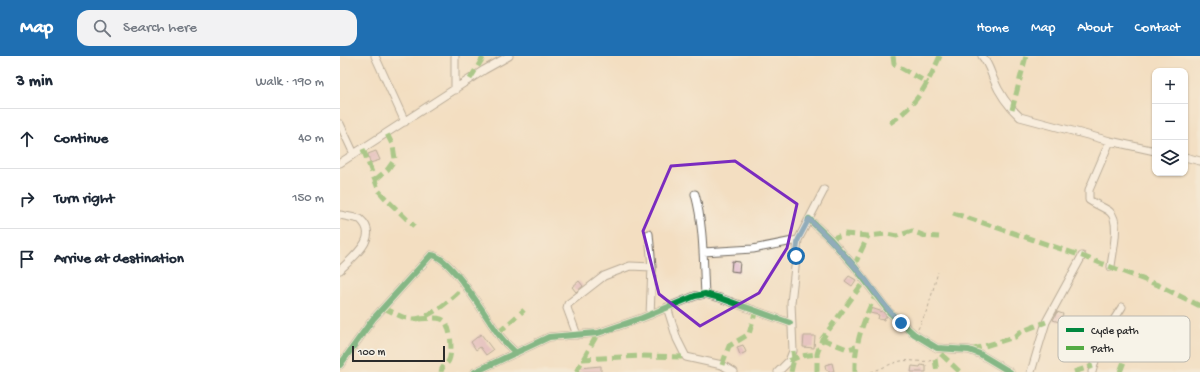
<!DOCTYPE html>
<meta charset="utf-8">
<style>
:root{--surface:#fff;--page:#f2f2f3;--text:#1f2937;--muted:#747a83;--line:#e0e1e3;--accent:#1f6fb2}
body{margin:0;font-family:"Gochi Hand",sans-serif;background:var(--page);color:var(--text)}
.controls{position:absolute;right:12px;top:12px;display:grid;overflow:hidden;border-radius:8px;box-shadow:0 1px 3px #0004}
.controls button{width:36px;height:36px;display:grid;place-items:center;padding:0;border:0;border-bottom:1px solid var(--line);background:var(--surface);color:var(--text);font:20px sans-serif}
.scale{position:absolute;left:12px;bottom:10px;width:93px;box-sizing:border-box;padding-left:4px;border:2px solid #2b2b2b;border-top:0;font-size:11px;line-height:14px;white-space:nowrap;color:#2b2b2b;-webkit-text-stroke:3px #f7f3e8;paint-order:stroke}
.stop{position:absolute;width:12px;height:12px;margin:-9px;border:3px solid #1f6fb2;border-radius:50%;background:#fff}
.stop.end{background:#1f6fb2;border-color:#fff;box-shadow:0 1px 4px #0008}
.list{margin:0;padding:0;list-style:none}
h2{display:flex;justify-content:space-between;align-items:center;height:52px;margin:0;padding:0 16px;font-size:17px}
h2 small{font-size:13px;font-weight:400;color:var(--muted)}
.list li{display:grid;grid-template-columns:26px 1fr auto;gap:12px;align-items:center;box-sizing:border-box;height:60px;padding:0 16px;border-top:1px solid var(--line)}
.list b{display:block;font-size:15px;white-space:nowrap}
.list em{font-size:13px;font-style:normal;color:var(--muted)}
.icon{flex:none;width:22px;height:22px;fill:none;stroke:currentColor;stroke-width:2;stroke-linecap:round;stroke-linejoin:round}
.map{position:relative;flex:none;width:860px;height:316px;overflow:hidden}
header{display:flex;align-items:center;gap:24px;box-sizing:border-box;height:56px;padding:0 20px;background:var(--accent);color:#fff}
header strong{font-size:19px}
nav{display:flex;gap:22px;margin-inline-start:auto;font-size:14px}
.search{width:280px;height:36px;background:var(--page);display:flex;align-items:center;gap:10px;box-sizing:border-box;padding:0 14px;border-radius:12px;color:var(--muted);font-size:15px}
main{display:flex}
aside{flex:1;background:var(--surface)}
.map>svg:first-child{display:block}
.building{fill:#d49abc}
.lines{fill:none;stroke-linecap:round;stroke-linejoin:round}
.street-casing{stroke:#716a60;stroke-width:9}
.path{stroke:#716a60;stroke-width:1;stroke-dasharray:3 3;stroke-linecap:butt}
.street{stroke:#fff;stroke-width:7}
.quiet{stroke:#54ab44;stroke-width:5;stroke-dasharray:10 5;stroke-linecap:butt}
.cycleway-casing{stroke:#f7f3e8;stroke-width:8}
.cycleway{stroke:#00873e;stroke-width:6}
.route{stroke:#1f6fb2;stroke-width:5}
.marked{fill:none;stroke:#7b2cbf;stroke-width:3;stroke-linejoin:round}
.key{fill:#f7f3e8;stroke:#bab7af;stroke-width:1}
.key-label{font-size:11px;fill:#2b2b2b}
</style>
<header>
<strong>Map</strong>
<div class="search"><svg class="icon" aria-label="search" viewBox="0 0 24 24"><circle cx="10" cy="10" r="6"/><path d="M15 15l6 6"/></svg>Search here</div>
<nav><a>Home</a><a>Map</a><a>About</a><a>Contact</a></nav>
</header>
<main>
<aside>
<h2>3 min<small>Walk · 190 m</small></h2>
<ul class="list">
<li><svg class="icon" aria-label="ahead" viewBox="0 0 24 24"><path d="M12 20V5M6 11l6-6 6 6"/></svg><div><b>Continue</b></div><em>40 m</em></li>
<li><svg class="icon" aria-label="right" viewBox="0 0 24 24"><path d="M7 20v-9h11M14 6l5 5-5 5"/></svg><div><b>Turn right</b></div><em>150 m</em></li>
<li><svg class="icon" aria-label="arrive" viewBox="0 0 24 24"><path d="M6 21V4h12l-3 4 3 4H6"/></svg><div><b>Arrive at destination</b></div></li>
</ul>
</aside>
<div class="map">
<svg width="860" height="316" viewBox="0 0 860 316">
<rect width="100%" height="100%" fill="#f7f3e8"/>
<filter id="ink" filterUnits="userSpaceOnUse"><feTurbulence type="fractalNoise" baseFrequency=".025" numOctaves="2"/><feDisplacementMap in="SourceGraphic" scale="8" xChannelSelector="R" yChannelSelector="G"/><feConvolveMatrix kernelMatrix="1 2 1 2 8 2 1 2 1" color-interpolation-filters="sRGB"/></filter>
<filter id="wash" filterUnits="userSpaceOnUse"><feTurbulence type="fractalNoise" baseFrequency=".012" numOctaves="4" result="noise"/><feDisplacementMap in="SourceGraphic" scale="16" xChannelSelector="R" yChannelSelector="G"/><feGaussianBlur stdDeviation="0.9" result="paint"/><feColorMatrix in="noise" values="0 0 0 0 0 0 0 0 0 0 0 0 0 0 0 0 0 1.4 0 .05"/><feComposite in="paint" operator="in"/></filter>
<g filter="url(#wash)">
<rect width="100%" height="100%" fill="#f3dec1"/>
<g id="blocks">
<path class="building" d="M36 95 40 104 30 107 28 98Z
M392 205 400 206 399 216 391 215Z
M509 220 516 224 512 230 505 225Z
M239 225 243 230 236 236 232 231Z
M531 252 543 256 547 261H545L544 264 538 263 539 259 530 257Z
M717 256 723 258 719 266 713 264Z
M141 278 153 294 146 299 140 291 136 294 131 286Z
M464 280H475L474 292 463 291Z
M403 289 406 296 400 299 397 291Z
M492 307 494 315 489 316 488 314H486L485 309Z
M581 309 586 310V316H571L572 310 580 311Z
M261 310V316H240L239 312Z"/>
</g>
</g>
<g filter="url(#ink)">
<use href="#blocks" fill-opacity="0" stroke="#716a60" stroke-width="1"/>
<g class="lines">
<g class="street-casing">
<path id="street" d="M35 0 65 66
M115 0V34
M642 0C648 7 650 14 653 22 659 37 668 50 680 61L770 85 815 95
M0 68 14 98
M770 85 749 134V144C756 149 764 151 770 156 781 166 772 198 771 211
M845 101 860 105
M0 107 144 14 169 0
M355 138C364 171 363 204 365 238
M0 159 20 163C41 181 13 201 0 214
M469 163 490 183 514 210 549 256 574 278 597 292 629 294 640 298 670 316
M309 178 312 211 310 259
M363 196 413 193 458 184
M327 251 337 283 346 301 382 309 394 316
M237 279 227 252 228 248 264 220 290 210 312 211
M0 309 33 263 91 199C110 199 145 260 157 276 162 284 169 290 176 297
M135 316 209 281 258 277 302 262 355 240 365 238 380 242 450 267
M438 316 449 305 453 295 451 247 458 184 484 134
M691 316 706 266 742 200
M752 316 760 286 782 251"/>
</g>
<path class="path" d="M578 273 588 252 598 216
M531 316C541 313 551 307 561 305 575 303 590 310 601 299"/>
<use href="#street" class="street"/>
<path class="quiet" d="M553 0 554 8 588 27
M130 23 144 0
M672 54 686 0
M550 67C577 49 587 29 600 0
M23 93 39 135 47 144 74 170
M35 124 48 113 55 103 53 90 47 78
M613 157 742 200 818 229 860 250
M490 183 504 178 528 180 547 178 557 180 572 175 585 180 599 181
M514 210 528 180
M44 252C53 256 63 263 73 263 91 263 113 241 126 229
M79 263C85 263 96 261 101 263 111 265 113 295 109 304 107 309 102 309 101 316
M158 277 184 254
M482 283 507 293 516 291
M631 294 675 281 680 276 706 266
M601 298 620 316
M242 303 301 300 346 301
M595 303 597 316
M449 305 460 300 477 298
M382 309 389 290 409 278 416 254
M236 316 258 277
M451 316 454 303 453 295
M477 316V298L482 283 525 224
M515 316C514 288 524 263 536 238
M734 316 753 310
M780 316 790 290"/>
<g class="cycleway-casing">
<path id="cycleway" d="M469 163 490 183 514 210 549 256 574 278 597 292 629 294 640 298 670 316
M0 309 33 263 91 199C110 199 145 260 157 276 162 284 169 290 176 297
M135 316 209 281 258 277 302 262 355 240 365 238 380 242 450 267"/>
</g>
<use href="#cycleway" class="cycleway"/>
</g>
</g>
<g class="lines" filter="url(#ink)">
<path class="route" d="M456 200 458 184 469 163C489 182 508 202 526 224 537 239 547 254 561 267"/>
</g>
<path d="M0 0H860V316H0ZM395 105 457 148 447 192 419 237 360 270 319 238 303 175 331 110Z" fill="#f3dec1" fill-opacity=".55" fill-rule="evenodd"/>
<path class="marked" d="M395 105 457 148 447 192 419 237 360 270 319 238 303 175 331 110Z"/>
<rect x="718" y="260" width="132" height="46" rx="6" class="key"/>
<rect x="726" y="272" width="18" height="4" fill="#00873e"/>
<rect x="726" y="290" width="18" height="4" fill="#54ab44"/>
<g class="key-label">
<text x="751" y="278">Cycle path</text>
<text x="751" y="296">Path</text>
</g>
</svg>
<div class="controls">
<button>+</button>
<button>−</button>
<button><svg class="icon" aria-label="layers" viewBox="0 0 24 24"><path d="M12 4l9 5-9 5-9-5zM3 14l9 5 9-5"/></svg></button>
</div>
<div class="scale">100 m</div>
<div class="stop" style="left:456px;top:200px"></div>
<div class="stop end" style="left:561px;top:267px"></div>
</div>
</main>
